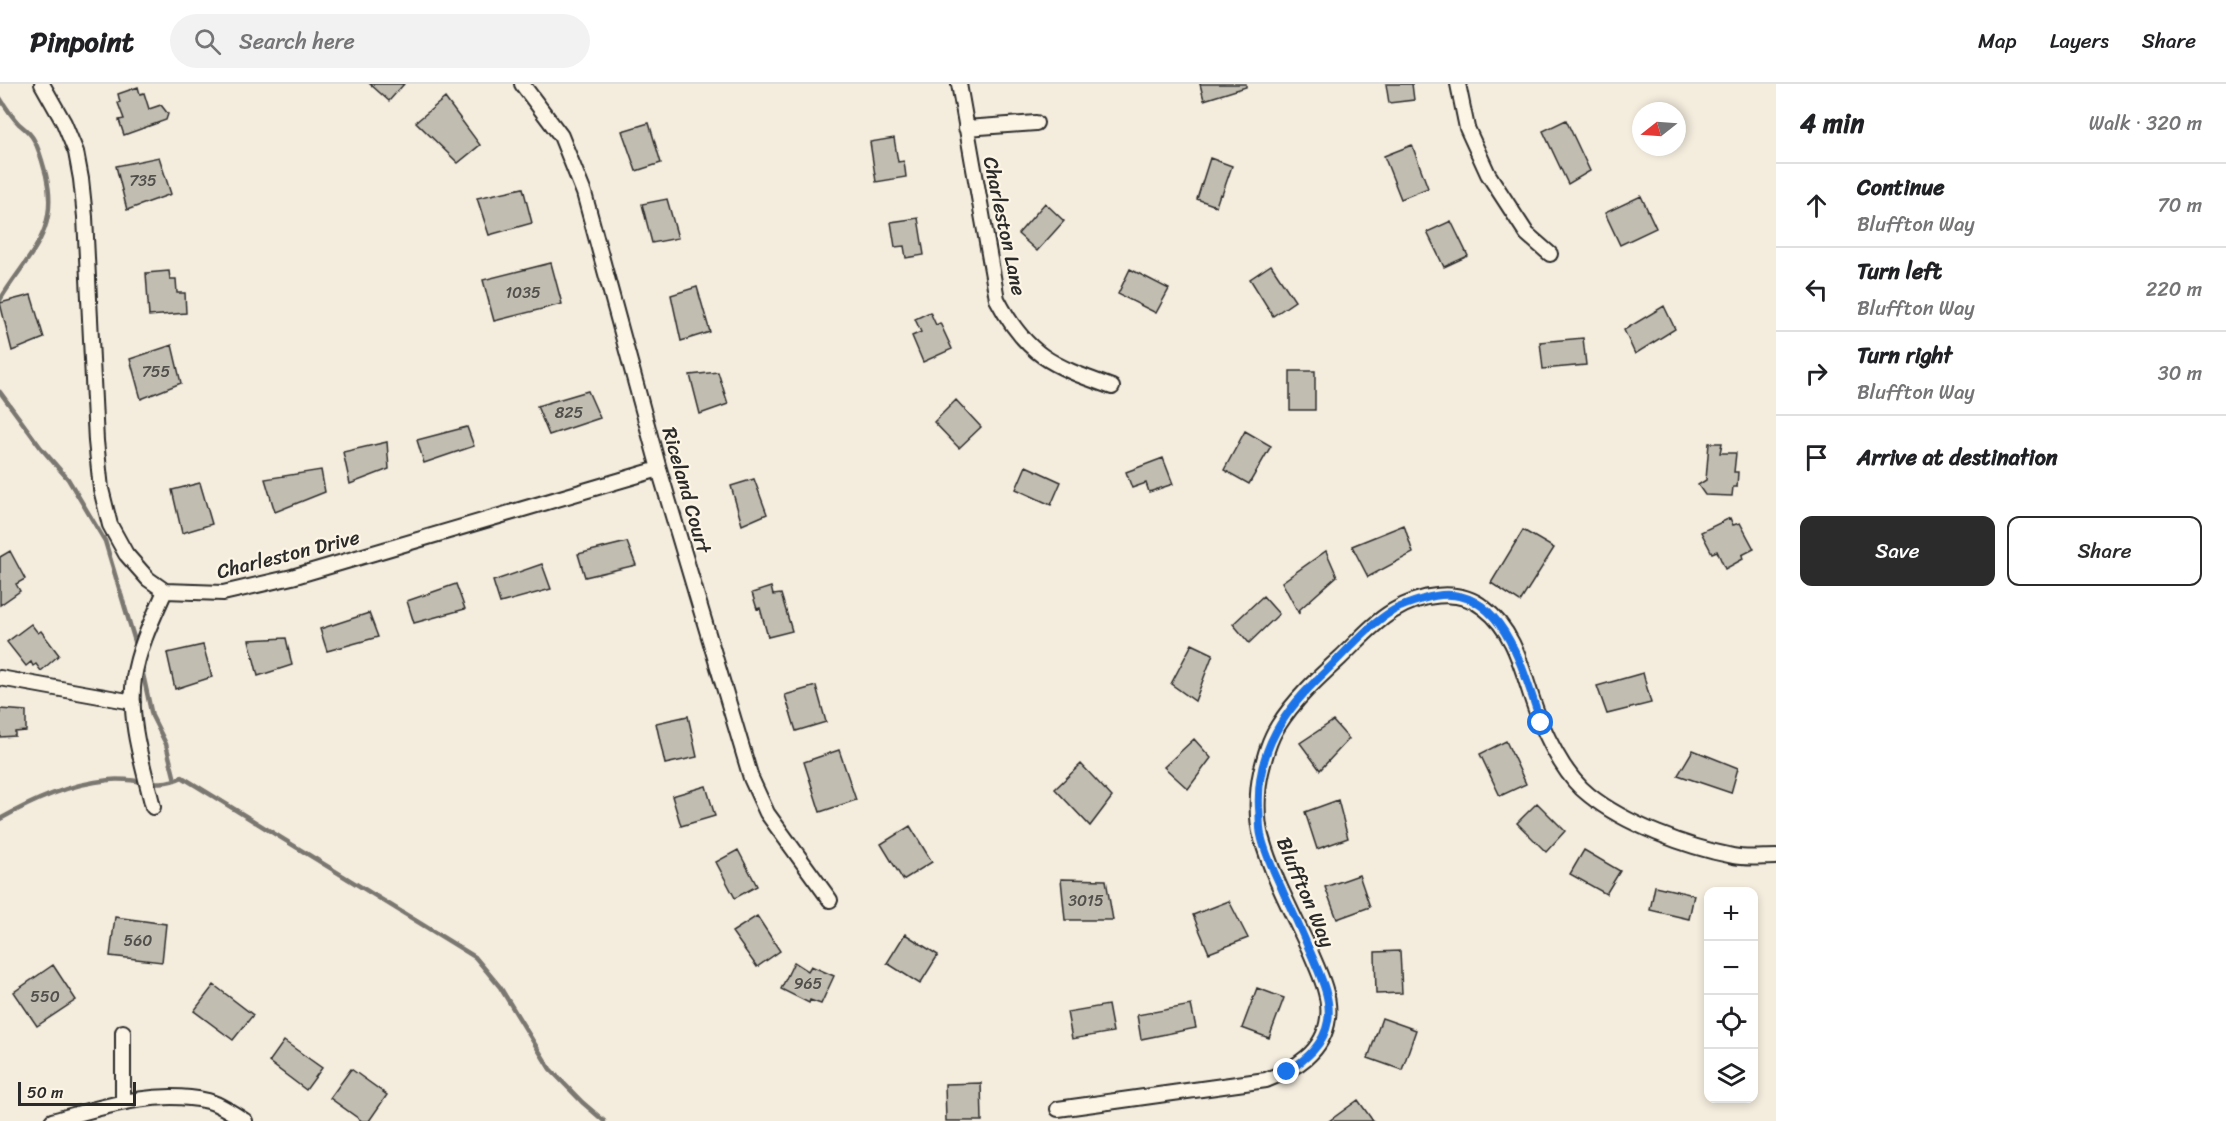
<!DOCTYPE html>
<meta charset="utf-8">
<style>
:root{--surface:#fff;--page:#f2f2f2;--text:#202124;--muted:#757577;--line:#e0e0e0;--accent:#2b2b2b}
body{margin:0;font-family:Sriracha,sans-serif;background:var(--page);color:var(--text)}
.controls{position:absolute;right:18px;bottom:18px;display:grid;overflow:hidden;border-radius:12px;box-shadow:0 3px 9px #0003}
.controls button{width:54px;height:54px;display:grid;place-items:center;padding:0;border:0;border-bottom:2px solid var(--line);background:var(--surface);color:var(--text);font:30px sans-serif}
.compass{position:absolute;left:1632px;top:18px;width:54px;height:54px;border-radius:50%;background:var(--surface);box-shadow:0 3px 9px #0003;rotate:253deg}
.scale{position:absolute;left:18px;bottom:15px;width:118px;box-sizing:border-box;padding-left:6px;border:3px solid #2b2b2b;border-top:0;font-size:16px;line-height:21px;white-space:nowrap;color:#2b2b2b;-webkit-text-stroke:4px #fcf5e5;paint-order:stroke}
.stop{position:absolute;width:18px;height:18px;margin:-14px;border:4px solid #1a73e8;border-radius:50%;background:#fff}
.stop.end{background:#1a73e8;border-color:#fff;box-shadow:0 2px 6px #0008}
.list{margin:0;padding:0;list-style:none}
h2{display:flex;justify-content:space-between;align-items:center;height:78px;margin:0;padding:0 24px;font-size:26px}
h2 small{font-size:20px;font-weight:400;color:var(--muted)}
.list li{display:grid;grid-template-columns:39px 1fr auto;gap:18px;align-items:center;box-sizing:border-box;height:84px;padding:0 24px;border-top:2px solid var(--line)}
.list b{display:block;font-size:22px;white-space:nowrap}
.list p{margin:0;font-size:20px;white-space:nowrap;color:var(--muted)}
.list em{font-size:20px;font-style:normal;color:var(--muted)}
.actions{display:flex;gap:12px;padding:18px 24px}
.actions a{flex:1;padding:14px 0;border:2px solid var(--accent);border-radius:12px;text-align:center;font-size:21px;color:var(--accent)}
.actions .main{background:var(--accent);color:#fff}
.icon{flex:none;width:33px;height:33px;fill:none;stroke:currentColor;stroke-width:2;stroke-linecap:round;stroke-linejoin:round}
.map{position:relative;flex:none;width:1776px;height:1037px;overflow:hidden}
header{display:flex;align-items:center;gap:36px;box-sizing:border-box;height:84px;padding:0 30px;background:var(--surface);border-bottom:2px solid var(--line)}
header strong{font-size:28px}
nav{display:flex;gap:33px;margin-inline-start:auto;font-size:21px}
.search{width:420px;height:54px;background:var(--page);display:flex;align-items:center;gap:15px;box-sizing:border-box;padding:0 21px;border-radius:33px;color:var(--muted);font-size:22px}
main{display:flex}
aside{flex:1;background:var(--surface)}
.map>svg:first-child{display:block}
.lines{fill:none;stroke-linecap:round;stroke-linejoin:round}
.stream{stroke:#7a7771;stroke-width:4.5}
.building{fill:#c2bdb1;stroke:#2b2b2b;stroke-width:1.5}
.street-casing{stroke:#2b2b2b;stroke-width:18}
.street{stroke:#fcf5e5;stroke-width:14}
.route{stroke:#1a73e8;stroke-width:8}
.labels{text-anchor:middle;stroke-width:4.5;stroke-linejoin:round;paint-order:stroke}
.number-label{font-size:16px;fill:#51504c}
.street-label{font-size:20px;fill:#2b2b2b;stroke:#fcf5e5}
</style>
<header>
<strong>Pinpoint</strong>
<div class="search"><svg class="icon" aria-label="search" viewBox="0 0 24 24"><circle cx="10" cy="10" r="6"/><path d="M15 15l6 6"/></svg>Search here</div>
<nav><a>Map</a><a>Layers</a><a>Share</a></nav>
</header>
<main>
<div class="map">
<svg width="1776" height="1037" viewBox="0 0 1776 1037">
<rect width="100%" height="100%" fill="#f4edde"/>
<filter id="ink" filterUnits="userSpaceOnUse"><feTurbulence type="fractalNoise" baseFrequency=".0167" numOctaves="2"/><feDisplacementMap in="SourceGraphic" scale="12" xChannelSelector="R" yChannelSelector="G"/><feConvolveMatrix kernelMatrix="1 2 1 2 8 2 1 2 1" color-interpolation-filters="sRGB"/></filter>
<g filter="url(#ink)">
<g class="lines">
<path class="stream" d="M0 14C5 22 12 33 19 40 25 45 30 48 34 56 40 67 43 80 46 91 60 149 27 171 0 216
M0 308 41 364 68 395 105 457 137 564
M141 581 152 632 166 660 175 696
M0 735C34 716 69 700 109 696 132 693 160 705 182 693L475 873 500 903 550 985 582 1018 604 1037"/>
</g>
<path class="building" d="M370 0H404L389 17Z
M1200 0H1246V3L1204 16Z
M1386 0H1412L1414 16 1389 19Z
M138 3 140 10 144 9 149 25 161 21 168 30 166 36 124 51 119 36 124 35 118 19 120 18 118 10Z
M445 14 480 61 458 79 416 38Z
M1566 36 1590 87 1568 100 1543 47Z
M649 39 661 79 636 87 622 47Z
M894 54 898 78 904 77 906 93 876 98 870 58Z
M1412 61 1428 104 1401 115 1384 72Z
M159 73 171 110 127 126 116 82Z
M1210 74 1232 82 1222 111 1220 110 1216 122 1197 115Z
M523 104 532 139 489 151 477 114Z
M1641 112 1656 144 1620 161 1605 129Z
M667 115 678 154 652 159 642 120Z
M1045 119 1064 137 1037 167 1018 150Z
M918 134 924 171 906 174 904 162 895 163 891 138Z
M1451 137 1468 172 1444 183 1427 148Z
M551 179 562 220 494 237 483 196Z
M1271 181 1295 217 1273 232 1250 195Z
M1130 185 1169 205 1156 229 1118 210Z
M169 187 170 195H176L177 209H185L186 229 149 232 146 189Z
M697 203 710 248 681 257 671 211Z
M31 211 44 254 12 267 0 219Z
M1664 222 1675 245 1635 270 1624 246Z
M930 228 936 241 940 239 952 265 923 278 912 252 921 248 915 235Z
M1583 254 1586 281 1543 285 1540 258Z
M172 261 181 299 141 315 130 275Z
M1290 287H1315V326H1290Z
M718 288 728 320 700 330 690 291Z
M588 307 600 334 549 351 537 322Z
M956 316 981 343 959 364 934 338Z
M467 343 474 362 424 379 417 356Z
M1245 347 1271 362 1249 400 1224 386Z
M387 358 389 385 350 400 343 368Z
M1709 359H1722L1720 369H1736L1734 388H1738L1737 403H1733L1732 412 1705 411 1698 401 1706 396Z
M1163 374 1173 400 1149 408 1146 399 1132 404 1126 388Z
M1026 382 1061 398 1051 421 1016 405Z
M321 386 325 408 275 428 265 395Z
M754 395 767 430 742 441 731 402Z
M200 399 212 440 182 449 172 406Z
M1730 434 1733 441 1740 439 1754 465 1742 471 1743 475 1725 485 1717 467 1712 469 1701 448Z
M1404 441 1413 469 1368 493 1352 462Z
M1523 446 1554 464 1520 518 1491 499Z
M627 458 636 481 585 493 578 470Z
M10 467 25 495 16 500 20 507 0 521V473Z
M1326 467 1337 492 1299 526V530L1282 498Z
M542 480 551 505 500 519 493 497Z
M456 500 465 525 414 539 407 517Z
M771 503 773 511 781 510 792 547 768 553 760 524 757 525 752 509Z
M1263 512 1279 530 1249 559 1233 540Z
M369 529 378 553 327 567 320 545Z
M31 540 38 549 41 547 59 571 41 587 36 580 33 582 31 578 26 582 7 558Z
M286 554 292 581 258 592 249 556Z
M1192 560 1213 570 1195 617 1171 600Z
M203 561 212 593 175 605 167 569Z
M1643 589 1651 619 1607 630 1597 602Z
M816 602 826 638 796 647 785 611Z
M0 625 26 627V647L15 648V652L0 653Z
M688 632 697 673 665 680 656 639Z
M1333 637 1349 655 1320 686 1300 659Z
M1194 655 1211 674 1188 705 1164 683Z
M1506 657 1526 700 1500 712 1480 670Z
M839 666 856 716 820 728 804 678Z
M1693 666 1738 684 1731 709 1678 691Z
M1081 680 1112 713 1090 742 1055 705Z
M706 702 715 732 681 742 672 712Z
M1338 716 1348 754 1317 765 1305 728Z
M1537 719 1565 747 1546 768 1517 739Z
M910 742 932 778 903 796 881 760Z
M738 766 757 802 735 814 716 778Z
M1584 766 1620 787 1606 810 1570 790Z
M1359 791 1370 823 1337 835 1325 803Z
M1061 795 1106 796 1113 836H1065Z
M1655 802 1694 811 1689 835 1650 826Z
M1229 817 1248 854 1209 869 1193 831Z
M757 832 780 867 757 883 732 848Z
M115 833 166 840 162 878 110 872Z
M905 850 938 871 920 900 887 879Z
M1400 867 1402 909 1376 910 1375 868Z
M794 878 808 887 811 882 834 892 821 920 810 916 809 919 781 905Z
M53 881 76 916 37 942 14 908Z
M214 901 253 931 233 956 194 927Z
M1257 904 1284 914 1269 954 1242 944Z
M1108 921 1113 948 1072 955 1067 928Z
M1191 921 1196 944 1141 955 1137 931Z
M1382 934 1416 946 1402 986 1368 974Z
M284 957 322 984 306 1006 269 978Z
M351 985 387 1011 369 1037H362L330 1014Z
M981 999 982 1037H946L945 1000Z
M1358 1016 1373 1037H1329Z"/>
<g class="lines">
<g class="street-casing">
<path id="street" d="M42 0 64 39 76 68 81 95 85 133 96 357 101 405 110 441 126 470 148 495 165 507 223 509 292 493 659 385
M522 0 561 52 584 109 659 385 751 694 767 729 830 816
M959 0 997 215C1027 273 1054 282 1112 303
M1458 0 1467 44 1488 90 1527 150 1550 170
M966 44 1036 39
M0 594 133 618
M153 723C143 681 128 637 134 594 138 565 153 534 165 507
M123 1018V948
M1058 1025 1266 996C1295 985 1324 968 1328 934 1331 912 1319 888 1310 867 1293 830 1272 792 1261 752 1256 734 1257 706 1261 688 1265 672 1269 656 1278 642 1294 616 1318 594 1340 574 1357 558 1373 539 1393 527 1419 511 1458 503 1484 524 1520 551 1524 600 1541 639 1552 664 1567 694 1589 711 1625 740 1687 763 1733 772 1746 775 1762 773 1776 773
M52 1037C103 1023 154 1005 208 1017 220 1020 234 1030 245 1037"/>
</g>
<use href="#street" class="street"/>
</g>
</g>
<g class="lines" filter="url(#ink)">
<path class="route" d="M1287 988C1306 975 1324 961 1328 937 1332 915 1320 891 1312 872 1303 851 1294 830 1284 810 1276 791 1265 771 1261 751 1259 742 1260 732 1259 724 1256 665 1285 625 1326 587 1347 567 1368 541 1394 526 1403 521 1413 518 1423 515 1501 489 1523 587 1541 639"/>
</g>
<g class="labels">
<g class="number-label">
<text x="143" y="102">735</text>
<text x="523" y="214">1035</text>
<text x="156" y="293">755</text>
<text x="569" y="334">825</text>
<text x="1086" y="822">3015</text>
<text x="138" y="862">560</text>
<text x="808" y="905">965</text>
<text x="45" y="918">550</text>
</g>
<g class="street-label">
<text transform="translate(1005 142) rotate(78)" y="7">Charleston Lane</text>
<text transform="translate(687 406) rotate(74)" y="7">Riceland Court</text>
<text transform="translate(288 470) rotate(-14)" y="7">Charleston Drive</text>
<text transform="translate(1306 808) rotate(67)" y="7">Bluffton Way</text>
</g>
</g>
</svg>
<div class="controls">
<button>+</button>
<button>−</button>
<button><svg class="icon" aria-label="locate" viewBox="0 0 24 24"><circle cx="12" cy="12" r="6"/><path d="M12 2v4M12 18v4M2 12h4M18 12h4"/></svg></button>
<button><svg class="icon" aria-label="layers" viewBox="0 0 24 24"><path d="M12 4l9 5-9 5-9-5zM3 14l9 5 9-5"/></svg></button>
</div>
<svg class="compass" viewBox="-18 -18 36 36"><path d="M0-13l5 13h-10z" fill="#e53935"/><path d="M0 13l5-13h-10z" fill="#757577"/></svg>
<div class="scale">50 m</div>
<div class="stop" style="left:1541px;top:639px"></div>
<div class="stop end" style="left:1287px;top:988px"></div>
</div>
<aside>
<h2>4 min<small>Walk · 320 m</small></h2>
<ul class="list">
<li><svg class="icon" aria-label="ahead" viewBox="0 0 24 24"><path d="M12 20V5M6 11l6-6 6 6"/></svg><div><b>Continue</b><p>Bluffton Way</p></div><em>70 m</em></li>
<li><svg class="icon" aria-label="left" viewBox="0 0 24 24"><path d="M17 20v-9H6M10 6l-5 5 5 5"/></svg><div><b>Turn left</b><p>Bluffton Way</p></div><em>220 m</em></li>
<li><svg class="icon" aria-label="right" viewBox="0 0 24 24"><path d="M7 20v-9h11M14 6l5 5-5 5"/></svg><div><b>Turn right</b><p>Bluffton Way</p></div><em>30 m</em></li>
<li><svg class="icon" aria-label="arrive" viewBox="0 0 24 24"><path d="M6 21V4h12l-3 4 3 4H6"/></svg><div><b>Arrive at destination</b></div></li>
</ul>
<div class="actions"><a class="main">Save</a><a>Share</a></div>
</aside>
</main>
